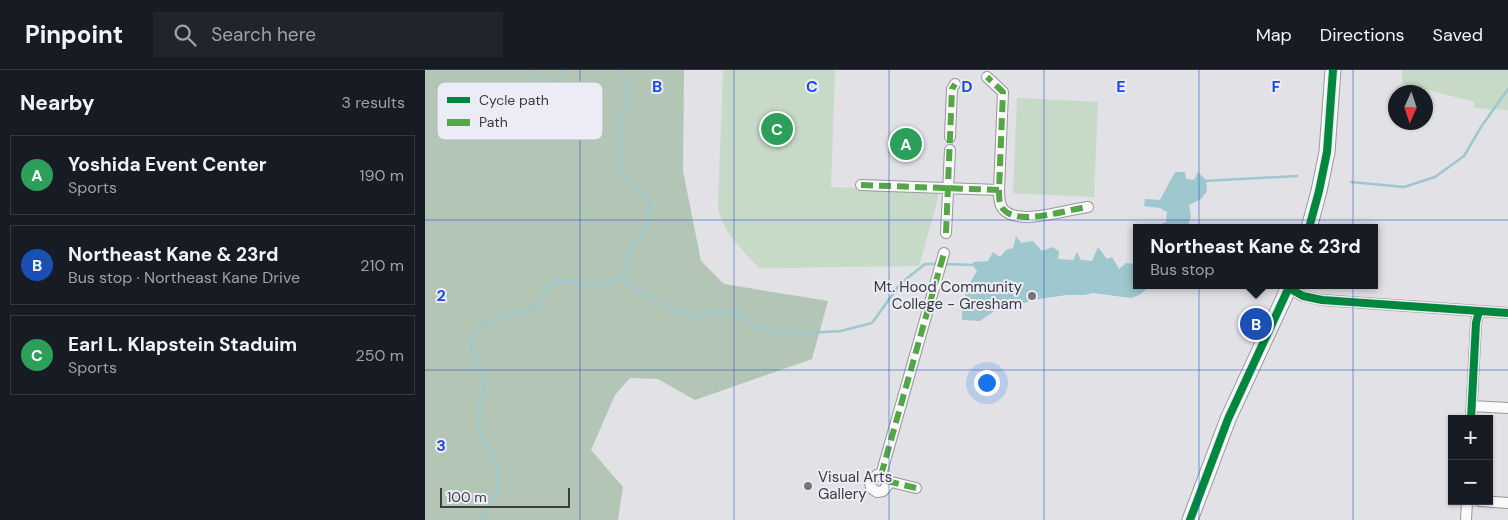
<!DOCTYPE html>
<meta charset="utf-8">
<style>
:root{--surface:#171b24;--page:#20242c;--text:#f1f3f6;--muted:#9ea1a6;--line:#363941;--accent:#757679}
body{margin:0;font-family:"DM Sans",sans-serif;background:var(--page);color:var(--text)}
.controls{position:absolute;right:15px;bottom:15px;display:grid;overflow:hidden;border-radius:0px;box-shadow:0 1px 4px #0004}
.controls button{width:45px;height:45px;display:grid;place-items:center;padding:0;border:0;border-bottom:1px solid var(--line);background:var(--surface);color:var(--text);font:25px sans-serif}
.compass{position:absolute;left:963px;top:15px;width:45px;height:45px;border-radius:50%;background:var(--surface);box-shadow:0 1px 4px #0004;rotate:183deg}
.scale{position:absolute;left:15px;bottom:12px;width:130px;box-sizing:border-box;padding-left:5px;border:2px solid #3b3c3f;border-top:0;font-size:14px;line-height:18px;white-space:nowrap;color:#3b3c3f;-webkit-text-stroke:4px #ebecf6;paint-order:stroke}
.you{position:absolute;left:561px;top:312px;width:18px;height:18px;margin:-12px;border:4px solid #fff;border-radius:50%;background:#1a73e8;box-shadow:0 0 0 8px #1a73e833}
.badge{display:grid;place-items:center;width:32px;height:32px;border-radius:50%;background:var(--accent);color:#fff;font-size:16px;font-weight:700}
.pin{position:absolute;translate:-50% -50%;border:2px solid #fff;box-shadow:0 1px 5px #0006}
.popup{position:absolute;left:708px;top:154px;width:245px;height:65px;box-sizing:border-box;display:grid;place-content:center;border-radius:0px;background:var(--surface);filter:drop-shadow(0 1px 4px #0005);font-size:16px;white-space:nowrap;color:var(--muted)}
.popup b{font-size:19px;color:var(--text)}
.popup::after{content:'';position:absolute;left:50%;top:100%;margin-left:-10px;border:10px solid transparent;border-top-color:var(--surface)}
.list{margin:0;padding:0;list-style:none}
h2{display:flex;justify-content:space-between;align-items:center;height:65px;margin:0;padding:0 20px;font-size:21px}
h2 small{font-size:16px;font-weight:400;color:var(--muted)}
.list li{display:grid;grid-template-columns:32px 1fr auto;gap:15px;align-items:center;box-sizing:border-box;height:80px;margin:0 10px 10px;padding:0 10px;border:1px solid var(--line);border-radius:0px}
.list b{display:block;font-size:19px;white-space:nowrap}
.list p{margin:0;font-size:16px;white-space:nowrap;color:var(--muted)}
.list em{font-size:16px;font-style:normal;color:var(--muted)}
.icon{flex:none;width:28px;height:28px;fill:none;stroke:currentColor;stroke-width:2;stroke-linecap:round;stroke-linejoin:round}
.map{position:relative;flex:none;width:1083px;height:450px;overflow:hidden}
header{display:flex;align-items:center;gap:30px;box-sizing:border-box;height:70px;padding:0 25px;background:var(--surface);border-bottom:1px solid var(--line)}
header strong{font-size:24px}
nav{display:flex;gap:28px;margin-inline-start:auto;font-size:18px}
.search{width:350px;height:45px;background:var(--page);display:flex;align-items:center;gap:12px;box-sizing:border-box;padding:0 18px;border-radius:0px;color:var(--muted);font-size:19px}
main{display:flex}
aside{flex:1;background:var(--surface)}
.map>svg:first-child{display:block}
.green{fill:#c7d9c7}
.forest{fill:#b3c5b4}
.water{fill:#9ec8ce}
.lines{fill:none;stroke-linecap:round;stroke-linejoin:round}
.stream{stroke:#9ec8ce;stroke-width:2.5}
.street-casing{stroke:#98989c;stroke-width:12}
.primary-casing{stroke:#98989c;stroke-width:17}
.street{stroke:#fafafb;stroke-width:10}
.primary{stroke:#fafafb;stroke-width:15}
.quiet{stroke:#54a646;stroke-width:6;stroke-dasharray:12 6;stroke-linecap:butt}
.cycleway-casing{stroke:#ebecf6;stroke-width:11}
.cycleway{stroke:#00873e;stroke-width:8}
.grid{fill:none;stroke:#1d4ed8;stroke-width:1;stroke-opacity:0.55}
.poi-dot{fill:#757679;stroke:#ebecf6;stroke-width:2}
.labels{text-anchor:middle;stroke-width:4;stroke-linejoin:round;paint-order:stroke}
.poi-label{font-size:15px;fill:#3b3c3f;stroke:#ebecf6;text-anchor:end}
.key{fill:#ebecf6;stroke:#b6b7bf;stroke-width:1}
.key-label{font-size:14px;fill:#3b3c3f}
.grid-label{font-size:16px;text-anchor:middle;font-weight:bold;fill:#1d4ed8;stroke:#ebecf6;stroke-width:4;stroke-linejoin:round;paint-order:stroke}
</style>
<header>
<strong>Pinpoint</strong>
<div class="search"><svg class="icon" aria-label="search" viewBox="0 0 24 24"><circle cx="10" cy="10" r="6"/><path d="M15 15l6 6"/></svg>Search here</div>
<nav><a>Map</a><a>Directions</a><a>Saved</a></nav>
</header>
<main>
<aside>
<h2>Nearby<small>3 results</small></h2>
<ul class="list">
<li><span class="badge" style="background:#2e9e5b">A</span><div><b>Yoshida Event Center</b><p>Sports</p></div><em>190 m</em></li>
<li><span class="badge" style="background:#1a4fb4">B</span><div><b>Northeast Kane &amp; 23rd</b><p>Bus stop · Northeast Kane Drive</p></div><em>210 m</em></li>
<li><span class="badge" style="background:#2e9e5b">C</span><div><b>Earl L. Klapstein Staduim</b><p>Sports</p></div><em>250 m</em></li>
</ul>
</aside>
<div class="map">
<svg width="1083" height="450" viewBox="0 0 1083 450">
<rect width="100%" height="100%" fill="#e1e1e6"/>
<path class="green" d="M298 0H410L406 117 512 122 513 128 494 196 334 198C317 179 297 163 293 136Z
M977 0H1083V40L1049 38V32L977 13Z
M592 28 673 32 669 127 588 123Z"/>
<path class="forest" d="M0 0H259L258 101 276 191 299 214 403 231 387 289 270 330 233 309 205 308 190 325 166 380 198 417 193 450H0Z"/>
<path class="water" d="M750 102H760L761 109 769 110 773 102 781 110 782 121 776 129 764 135 766 146 762 158H732L734 155 741 152 742 142 735 138 719 136 720 129 735 130Z
M591 166 596 173 608 171 617 181 627 177 634 181 633 189 648 190 652 182 656 190 667 191 673 177 682 189 687 187 694 199 701 193 711 194 712 185V215H727L714 225 706 228 668 223 660 225H642L606 230 600 233 593 232 583 236 575 237 555 251 537 250V235L543 216 552 201 548 196V192L563 191 568 182 575 187 581 180 588 178Z"/>
<g class="lines">
<path class="stream" d="M109 0C110 12 121 16 131 10 134 8 136 4 138 0
M779 111 872 106
M926 112 979 117 1010 107 1039 86 1056 57 1083 19
M518 194 550 195
M197 209 202 214 252 242 268 246H279L291 242 305 243 317 247 329 256 343 261 383 263 416 261 447 253 475 214 500 194H513
M56 450C67 431 78 422 72 398 71 393 70 387 68 383 62 373 58 375 55 361 54 352 53 343 55 334 57 328 60 322 59 316 57 295 37 284 50 262 62 241 96 250 112 235 118 229 121 219 127 212 146 207 181 223 197 207 204 201 203 186 206 178 208 171 216 167 220 161 224 154 225 142 225 135 223 119 199 117 194 102 193 98 193 91 193 87 193 76 194 59 196 49 199 29 211 17 193 0"/>
<g class="street-casing">
<path id="street" d="M525 67 527 19 530 14
M436 115 574 120 578 22 562 7
M574 120C574 127 574 134 578 139 593 157 643 139 663 137
M521 163 525 80
M864 218 878 226 897 230 1083 243
M1047 336 1083 338
M1046 349 1051 253 1054 241
M456 405 519 183
M462 411V416L458 421 452 422 446 418 445 411 452 405H456L462 411 491 418
M1055 431 1083 433
M1041 450 1042 431"/>
</g>
<g class="primary-casing">
<path id="primary" d="M884 158 894 121 902 82 908 0
M765 450 803 349 865 215"/>
</g>
<use href="#street" class="street"/>
<use href="#primary" class="primary"/>
<path class="quiet" d="M436 115 574 120 578 22 562 7
M574 120C574 127 574 134 578 139 593 157 643 139 663 137
M521 163 527 19 530 14
M456 405 519 183
M462 411 491 418"/>
<g class="cycleway-casing">
<path id="cycleway" d="M884 158 894 121 902 82 908 0
M864 218 878 226 897 230 1083 243
M1046 349 1051 253 1054 241
M765 450 803 349 865 215"/>
</g>
<use href="#cycleway" class="cycleway"/>
</g>
<path class="grid" d="M155 0V450M309 0V450M464 0V450M619 0V450M774 0V450M928 0V450M0 150H1083M0 300H1083"/>
<g class="poi-dot">
<circle cx="607" cy="226" r="5"/>
<circle cx="383" cy="416" r="5"/>
</g>
<g class="labels">
<g class="poi-label">
<text x="597" y="222">Mt. Hood Community<tspan x="597" dy="17">College - Gresham</tspan></text>
<text x="393" y="412" text-anchor="start">Visual Arts<tspan x="393" dy="17">Gallery</tspan></text>
</g>
</g>
<rect x="12" y="12" width="166" height="58" rx="8" class="key"/>
<rect x="22" y="27" width="23" height="6" fill="#00873e"/>
<rect x="22" y="49" width="23" height="7" fill="#54a646"/>
<g class="key-label">
<text x="54" y="35">Cycle path</text>
<text x="54" y="57">Path</text>
</g>
<g class="grid-label">
<text x="232" y="22">B</text>
<text x="387" y="22">C</text>
<text x="542" y="22">D</text>
<text x="696" y="22">E</text>
<text x="851" y="22">F</text>
<text x="16" y="231">2</text>
<text x="16" y="381">3</text>
</g>
</svg>
<div class="controls">
<button>+</button>
<button>−</button>
</div>
<svg class="compass" viewBox="-18 -18 36 36"><path d="M0-13l5 13h-10z" fill="#e53935"/><path d="M0 13l5-13h-10z" fill="#9ea1a6"/></svg>
<div class="scale">100 m</div>
<div class="you"></div>
<div class="pin badge" style="left:481px;top:74px;background:#2e9e5b">A</div>
<div class="pin badge" style="left:831px;top:254px;background:#1a4fb4">B</div>
<div class="popup"><b>Northeast Kane &amp; 23rd</b>Bus stop</div>
<div class="pin badge" style="left:352px;top:59px;background:#2e9e5b">C</div>
</div>
</main>
